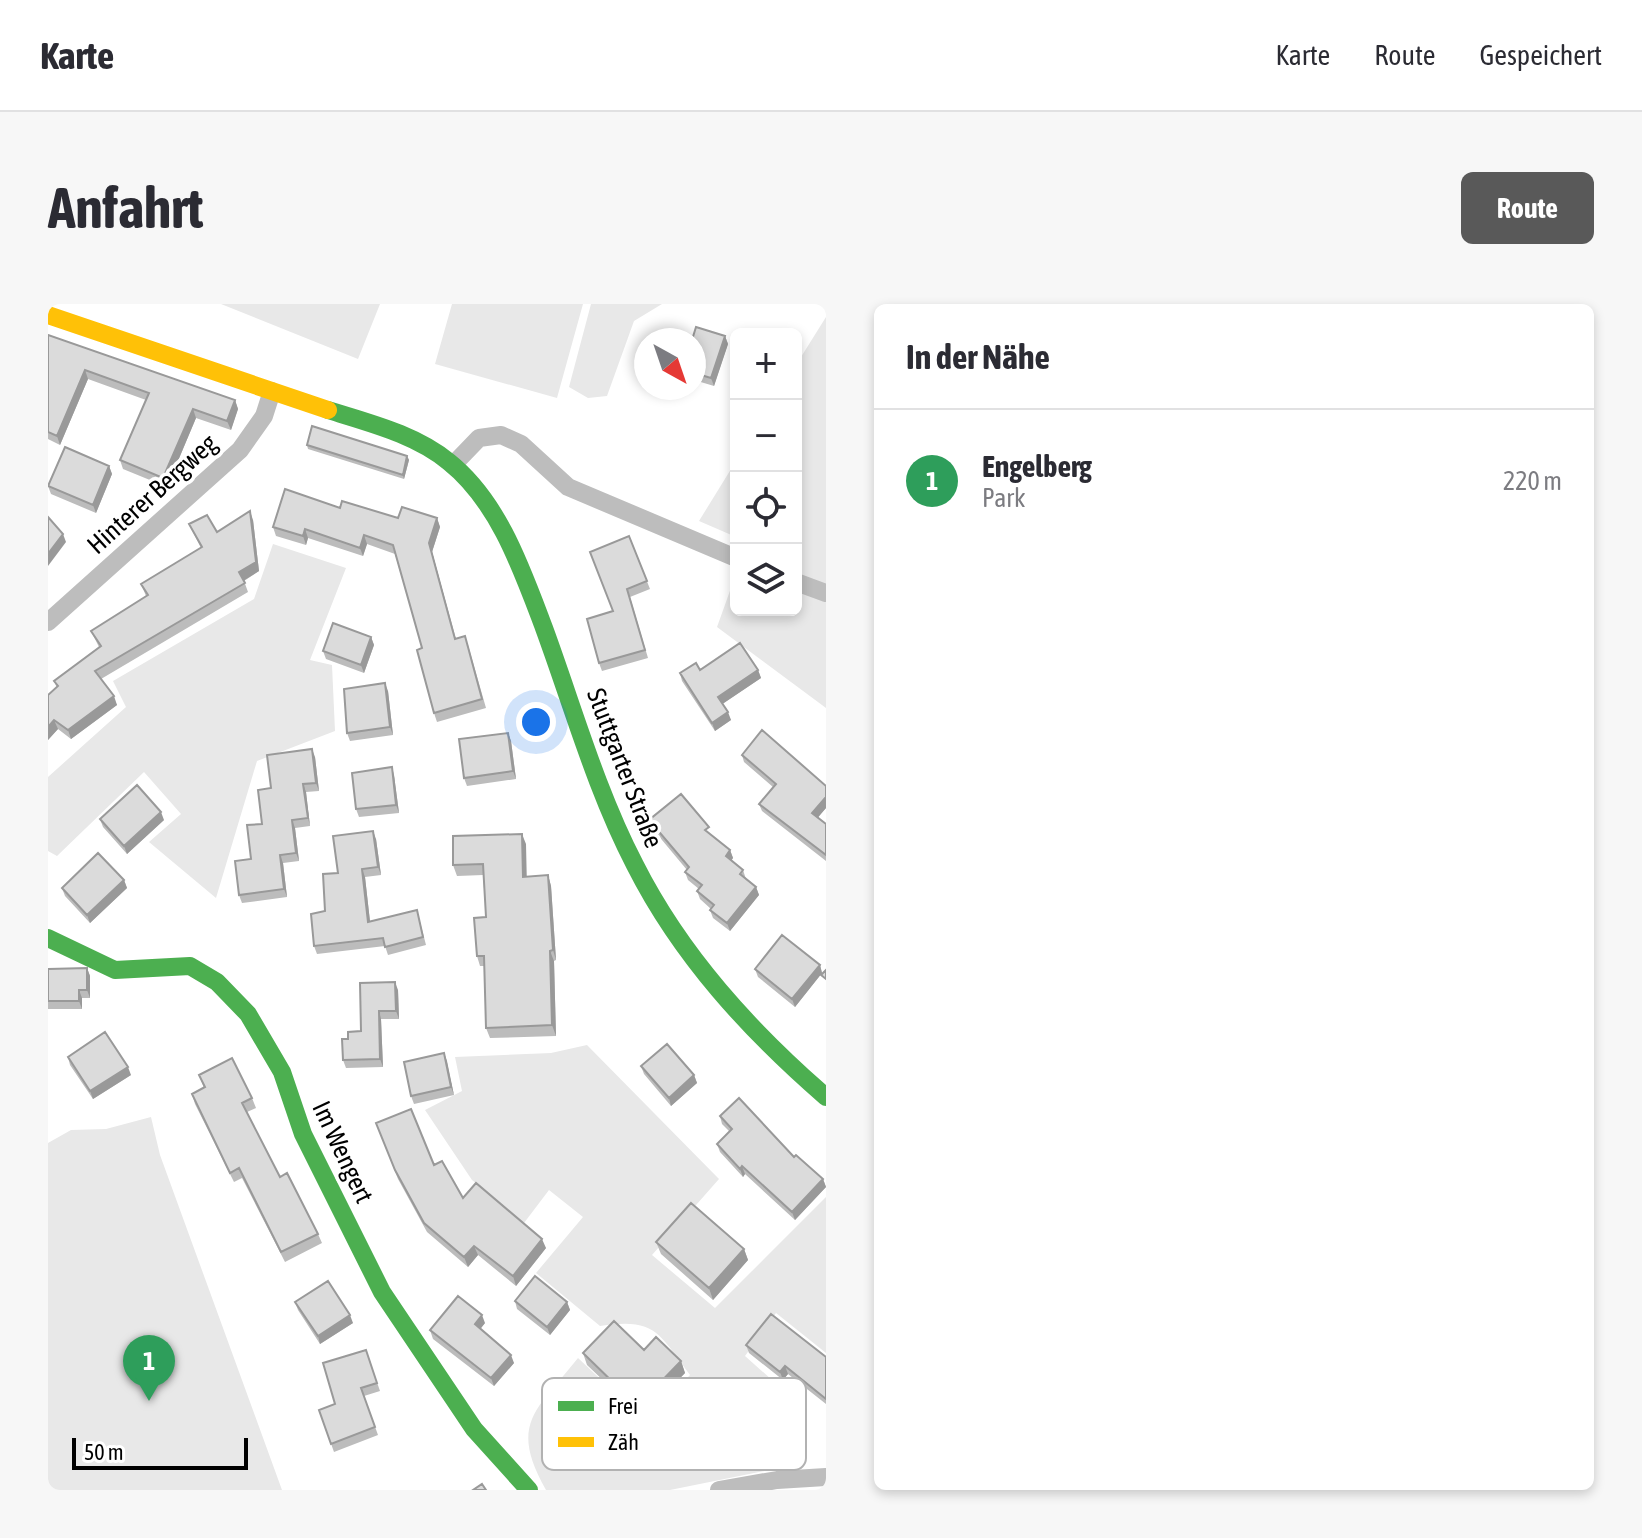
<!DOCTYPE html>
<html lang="de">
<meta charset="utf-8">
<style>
:root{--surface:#fff;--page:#f7f7f7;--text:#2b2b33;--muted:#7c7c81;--line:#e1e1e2;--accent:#595959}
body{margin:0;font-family:"Asap Condensed",sans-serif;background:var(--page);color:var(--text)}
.controls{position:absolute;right:24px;top:24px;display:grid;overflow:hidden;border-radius:12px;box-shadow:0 4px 12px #0003}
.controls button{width:72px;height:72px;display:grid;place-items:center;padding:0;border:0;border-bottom:2px solid var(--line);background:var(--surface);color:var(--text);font:40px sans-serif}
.compass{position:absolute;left:586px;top:24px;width:72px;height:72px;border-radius:50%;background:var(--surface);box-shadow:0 4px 12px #0003;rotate:140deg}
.scale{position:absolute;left:24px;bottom:20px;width:176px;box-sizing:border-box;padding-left:8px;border:4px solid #000;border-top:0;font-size:22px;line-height:28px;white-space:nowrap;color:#000;-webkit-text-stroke:6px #fff;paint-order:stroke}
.you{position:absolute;left:488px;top:418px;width:28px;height:28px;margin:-20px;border:6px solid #fff;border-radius:50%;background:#1a73e8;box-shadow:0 0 0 12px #1a73e833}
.badge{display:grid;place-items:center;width:52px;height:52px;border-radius:50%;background:var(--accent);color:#fff;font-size:26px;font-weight:700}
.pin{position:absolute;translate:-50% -66px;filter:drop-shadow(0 2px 4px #0008)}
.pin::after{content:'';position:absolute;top:42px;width:28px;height:24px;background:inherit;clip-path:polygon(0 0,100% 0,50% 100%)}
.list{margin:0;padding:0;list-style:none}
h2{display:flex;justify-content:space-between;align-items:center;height:104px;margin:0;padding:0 32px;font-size:34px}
h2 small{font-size:26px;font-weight:400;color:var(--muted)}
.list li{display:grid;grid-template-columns:52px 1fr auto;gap:24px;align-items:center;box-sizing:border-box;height:144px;padding:0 32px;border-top:2px solid var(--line)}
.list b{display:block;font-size:30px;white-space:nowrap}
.list p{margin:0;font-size:26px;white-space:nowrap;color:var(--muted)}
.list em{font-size:26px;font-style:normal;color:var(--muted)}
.icon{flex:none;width:44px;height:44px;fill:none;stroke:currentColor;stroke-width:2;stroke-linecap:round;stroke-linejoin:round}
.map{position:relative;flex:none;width:778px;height:1186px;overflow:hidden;border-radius:12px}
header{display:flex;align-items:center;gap:48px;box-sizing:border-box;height:112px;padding:0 40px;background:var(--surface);border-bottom:2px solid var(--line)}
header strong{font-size:38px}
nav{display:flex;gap:44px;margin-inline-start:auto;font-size:28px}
.intro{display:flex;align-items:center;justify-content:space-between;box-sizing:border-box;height:192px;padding:0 48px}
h1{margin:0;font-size:56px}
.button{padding:20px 36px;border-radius:12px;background:var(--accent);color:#fff;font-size:28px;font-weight:700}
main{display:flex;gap:48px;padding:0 48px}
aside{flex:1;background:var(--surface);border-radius:12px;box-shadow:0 4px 12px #0003}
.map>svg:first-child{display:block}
.green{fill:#e8e8e8}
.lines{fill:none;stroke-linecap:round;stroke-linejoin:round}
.street{stroke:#bdbdbd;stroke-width:18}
.fast{stroke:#4caf50;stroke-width:18}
.slow{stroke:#ffc107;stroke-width:18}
.wall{fill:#bcbcbc}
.shaded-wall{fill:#999}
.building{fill:#dbdbdb;stroke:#999;stroke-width:2}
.labels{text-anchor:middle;stroke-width:7;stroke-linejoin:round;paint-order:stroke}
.street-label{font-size:26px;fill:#000;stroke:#fff}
.key{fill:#fff;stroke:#b2b2b2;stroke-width:2}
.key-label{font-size:22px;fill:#000}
</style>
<header>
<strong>Karte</strong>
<nav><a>Karte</a><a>Route</a><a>Gespeichert</a></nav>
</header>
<div class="intro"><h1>Anfahrt</h1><a class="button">Route</a></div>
<main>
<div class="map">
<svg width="778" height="1186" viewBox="0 0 778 1186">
<rect width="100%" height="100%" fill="#fff"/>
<path class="green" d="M173 0H332L310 55Z
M404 0H535L509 94 387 60Z
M543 0H614L586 17 559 92 540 94 521 83Z
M778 13V404L669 323 688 270V306H748V61Z
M688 157V233L651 217Z
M225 240 298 264 262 356 284 361 287 427 209 457 168 594 101 538 133 510 96 468 9 552 0 547V473L78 403 65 377 206 295Z
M539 741 671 875 604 951 667 1004 778 893V1049L728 1009 697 1052 733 1084 731 1164 622 1186H498C460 1119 489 1106 530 1054L597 1117 642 1071C610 1028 607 1014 552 1022L488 969 535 913 501 886 476 919 424 876 377 806 414 787 407 753 503 749Z
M103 813 112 851 234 1186H0V839L23 826 58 825Z"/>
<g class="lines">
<path class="street" d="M405 161 431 134 453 131 473 140 520 183 688 254
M748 278 778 289
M0 318 192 146 216 112 224 87
M671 1186 729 1176 778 1173"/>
<path class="fast" d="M280 106C321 119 367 130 401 158 451 198 474 266 496 324 525 403 548 486 587 561 633 652 702 727 778 793
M0 634 67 666 142 662 169 678 200 710 234 768 255 830 334 988 426 1125 481 1186"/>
<path class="slow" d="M0 11 280 106"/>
</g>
<path class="wall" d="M0 31 187 96 190 105 183 126 148 114 119 183 75 165 72 156 98 96 40 75 12 141 0 135Z
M677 32 680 40 666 82 646 76V36Z
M259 141 359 152 361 156 356 175 260 145Z
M61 162 64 170 48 209 3 190 0 182Z
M292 204 350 214H389L392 223 384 248 408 335 420 341 438 404 389 418 386 409 374 344 347 250 319 240 315 252 260 234 258 241 228 232 225 223Z
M205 216 211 267 196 277 200 288 53 375 69 401 23 435 10 425 0 436V391L9 384 6 377 51 343 43 327 98 292 93 280 153 244 141 220 169 228Z
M581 232 602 285 582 293 600 354 554 367 551 359 565 307Z
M323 333 326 341 316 369 278 355 275 347Z
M652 366H710L713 374 674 400 683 416 667 427 634 377 632 369Z
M340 387 345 431 302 437 299 429Z
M460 429 463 437 468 475 419 482 416 474Z
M694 451 778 482V504L770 513 778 520V557L714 507 711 500 725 483 696 458Z
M267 453 271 487 258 488 262 522 247 524 251 557 235 559 239 593 194 599 191 591 214 520 223 484Z
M346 471 351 509 311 513 308 505Z
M52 515 116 516 79 550 55 523Z
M601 516 664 531 682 546 685 554 683 556 695 566 698 575 708 583 711 591 682 627 665 614 662 606 663 605 652 595 649 587 651 585 640 576 637 568 639 566 604 524Z
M328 535 333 571 317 573 322 618 369 606 378 641 340 651 337 642 269 650 266 642 290 569Z
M478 540V573L500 571 503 582 508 656 506 657 508 732 442 734 438 724 437 662H432L429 652 438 613 435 571 409 572 405 561Z
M76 576 79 584 42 619 17 592 14 584Z
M772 661 774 669 747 703 710 673 707 665Z
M39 664 42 672V694H34V705H0V665Z
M350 686 351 715H333L335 763 298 764 295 756 300 735 313 727Z
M396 749 406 791 366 800 363 792Z
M20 753 83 771 45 795 22 761Z
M593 762 646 771 649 779 623 802 596 770Z
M151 771 204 794 208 804 199 808 232 873 270 930 274 939 237 958 194 874 186 878 147 800 144 790 156 784Z
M672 812 746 853 775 875 778 883 747 916 697 870 695 873 672 848 669 840 682 828 674 820Z
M328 819 386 861 415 894 498 944 468 982 430 951 420 963 379 928 350 875Z
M608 938 696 945 700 956 665 996 613 950Z
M467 997 519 998 522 1006 502 1031 469 1005Z
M247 998 305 1019 272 1040 250 1006Z
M437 1019 432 1025 466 1059 446 1082 385 1035 382 1026Z
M698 1041 778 1053V1100L740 1070 735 1076 701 1049Z
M318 1046 332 1087 316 1092 330 1131 286 1148 271 1106 287 1100Z
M596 1046 633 1057 637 1069 605 1102 590 1087 579 1099 539 1061 535 1049Z"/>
<path class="shaded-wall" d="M677 32 680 40 666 82 663 74Z
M37 66 40 75 12 141 9 132Z
M187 96 190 105 183 126 179 117Z
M145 105 148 114 119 183 115 174Z
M359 152 361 156 356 175 355 171Z
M61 162 64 170 48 209 45 201Z
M202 207 205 216 211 267 195 277 191 268Z
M389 214 392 223 384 248 410 344 381 239Z
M257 225 260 234 258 241 255 232Z
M15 230 18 238 0 262V250Z
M316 231 319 240 315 252 312 244Z
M323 333 326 341 316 369 313 361Z
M710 366 713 374 673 401 670 393Z
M337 379 340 387 345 431 342 423Z
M66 392 69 401 23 435 20 426Z
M680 408 683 416 667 427 664 419Z
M6 416 10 425 0 436V423Z
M460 429 463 437 468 475 465 467Z
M264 445 267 453 271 487 268 479Z
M344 463 346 471 351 509 348 501Z
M255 480 258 488 262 522 260 514Z
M778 493V504L767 517 764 509Z
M113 508 116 516 79 550 76 542Z
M244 516 247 524 251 557 248 549Z
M325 527 328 535 333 571 330 563Z
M474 530 478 540 479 584 475 573Z
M682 546 685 554 681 560 678 552Z
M232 551 235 559 239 593 236 585Z
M314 565 317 573 323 626 320 618Z
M500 571 503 582 508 656 505 646Z
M76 576 79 584 42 619 39 611Z
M708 583 711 591 682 627 679 619Z
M502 647 506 657 508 732 504 721Z
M772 661 774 669 747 703 744 695Z
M39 664 42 672V694L39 686Z
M347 678 350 686 351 715 348 707Z
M31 686 34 694V705L31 697Z
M331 707 333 715 335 763 332 755Z
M396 749 399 757 406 791 403 783Z
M80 763 83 771 45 795 42 787Z
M646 771 649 779 623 802 621 794Z
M694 862 697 870 695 873 692 865Z
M775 875 778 883 747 916 744 908Z
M494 935 498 944 468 982 465 972Z
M426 942 430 951 420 963 416 953Z
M696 945 700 956 665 996 661 984Z
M519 998 522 1006 502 1031 499 1023Z
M302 1011 305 1019 272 1040 270 1032Z
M434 1011 437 1019 430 1028 427 1020Z
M463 1051 466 1059 446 1082 443 1074Z
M633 1057 637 1069 605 1102 601 1090Z
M737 1062 740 1070 735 1076 732 1068Z
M586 1076 590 1087 579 1099 574 1087Z"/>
<path class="building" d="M648 23 677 32 663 74 646 69V36H644Z
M616 28 641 36H613Z
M0 31 187 96 179 117 145 105 115 174 72 156 101 89 37 66 9 132 0 128Z
M264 122 359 152 355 171 259 141Z
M17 143 61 162 45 201 0 182Z
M237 185 292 204 294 197 350 214 354 203 389 214 381 239 407 335 417 332 434 395 386 409 369 346 374 344 345 241 316 231 312 244 257 225 255 232 225 223Z
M202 207 208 258 191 268 197 279 47 367 66 392 20 426 6 416 0 423V391L10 382 6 377 53 342 43 327 100 291 93 280 154 243 141 220 159 211 169 228Z
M0 213 15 230 0 250Z
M581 232 599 277 579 285 597 346 551 359 539 315 565 307 542 248Z
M285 319 323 333 313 361 275 347Z
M692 339 710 366 670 393 680 408 664 419 632 369 648 359 652 366Z
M337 379 342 423 299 429 296 385Z
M714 426 778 482V493L764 509 778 520V551L711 500 728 480 694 451Z
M460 429 465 467 416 474 411 435Z
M264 445 268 479 255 480 260 514 244 516 248 549 232 551 236 585 191 591 187 557 203 555 199 521 214 520 210 486 223 484 219 451Z
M344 463 348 501 308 505 304 469Z
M89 481 113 508 76 542 52 515Z
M633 490 661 523 657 526 682 546 678 552 695 566 692 570 708 583 679 619 662 606 666 601 649 587 654 581 637 568 641 563 601 516Z
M325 527 330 563 314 565 320 618 369 606 375 633 337 643 335 634 266 642 263 610 277 607 275 570 290 569 285 532Z
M474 530 475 573 500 571 505 646 502 647 504 721 438 724 436 652H429L426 614 438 613 435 560 405 561V532Z
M50 549 76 576 39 611 14 584Z
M734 631 772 661 744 695 707 665Z
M39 664V686H31V697H0V665Z
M778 666V675L773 671Z
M347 678 348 707H331L332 755 295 756 294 735H300V728L313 727 312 679Z
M57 728 80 763 42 787 20 753Z
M619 740 646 771 621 794 593 762Z
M396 749 403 783 363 792 356 758Z
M184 754 204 794 194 799 232 873 239 869 270 930 233 948 191 864 182 869 144 790 157 783 151 771Z
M691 794 746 853 748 851 775 875 744 908 694 862 692 865 669 840 684 825 672 812Z
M363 805 386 861 394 857 415 894 428 879 494 935 465 972 426 942 416 953 376 919 347 866 328 819Z
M643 899 696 945 661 984 608 938Z
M487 972 519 998 499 1023 467 997Z
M280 977 302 1011 270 1032 247 998Z
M410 992 434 1011 427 1020 463 1051 443 1074 382 1026Z
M723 1010 778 1053V1095L737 1062 732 1068 698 1041Z
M566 1017 596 1046 608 1033 633 1057 601 1090 586 1076 574 1087 535 1049Z
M318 1046 329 1079 313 1084 327 1123 283 1140 271 1106 287 1100 275 1059Z
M434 1180 438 1186H425Z"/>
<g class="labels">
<g class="street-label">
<text transform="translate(104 190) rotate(-42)" y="9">Hinterer Bergweg</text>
<text transform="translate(577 464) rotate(69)" y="9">Stuttgarter Straße</text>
<text transform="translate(295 848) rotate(65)" y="9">Im Wengert</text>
</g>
</g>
<rect x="494" y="1074" width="264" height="92" rx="12" class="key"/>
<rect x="510" y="1097" width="36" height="10" fill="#4caf50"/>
<rect x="510" y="1133" width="36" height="10" fill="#ffc107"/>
<g class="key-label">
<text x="560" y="1110">Frei</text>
<text x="560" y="1146">Zäh</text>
</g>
</svg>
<div class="controls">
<button>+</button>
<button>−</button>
<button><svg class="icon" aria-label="locate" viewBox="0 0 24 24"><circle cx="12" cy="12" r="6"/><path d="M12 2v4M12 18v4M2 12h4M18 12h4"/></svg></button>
<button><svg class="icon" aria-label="layers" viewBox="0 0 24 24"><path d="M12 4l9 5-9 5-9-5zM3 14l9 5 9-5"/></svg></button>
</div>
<svg class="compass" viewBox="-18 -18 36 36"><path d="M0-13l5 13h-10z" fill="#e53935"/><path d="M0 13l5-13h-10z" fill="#7c7c81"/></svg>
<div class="scale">50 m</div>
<div class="you"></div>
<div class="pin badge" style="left:101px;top:1097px;background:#2e9e5b">1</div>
</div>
<aside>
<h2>In der Nähe<small></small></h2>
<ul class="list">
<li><span class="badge" style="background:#2e9e5b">1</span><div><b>Engelberg</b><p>Park</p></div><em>220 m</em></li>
</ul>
</aside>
</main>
